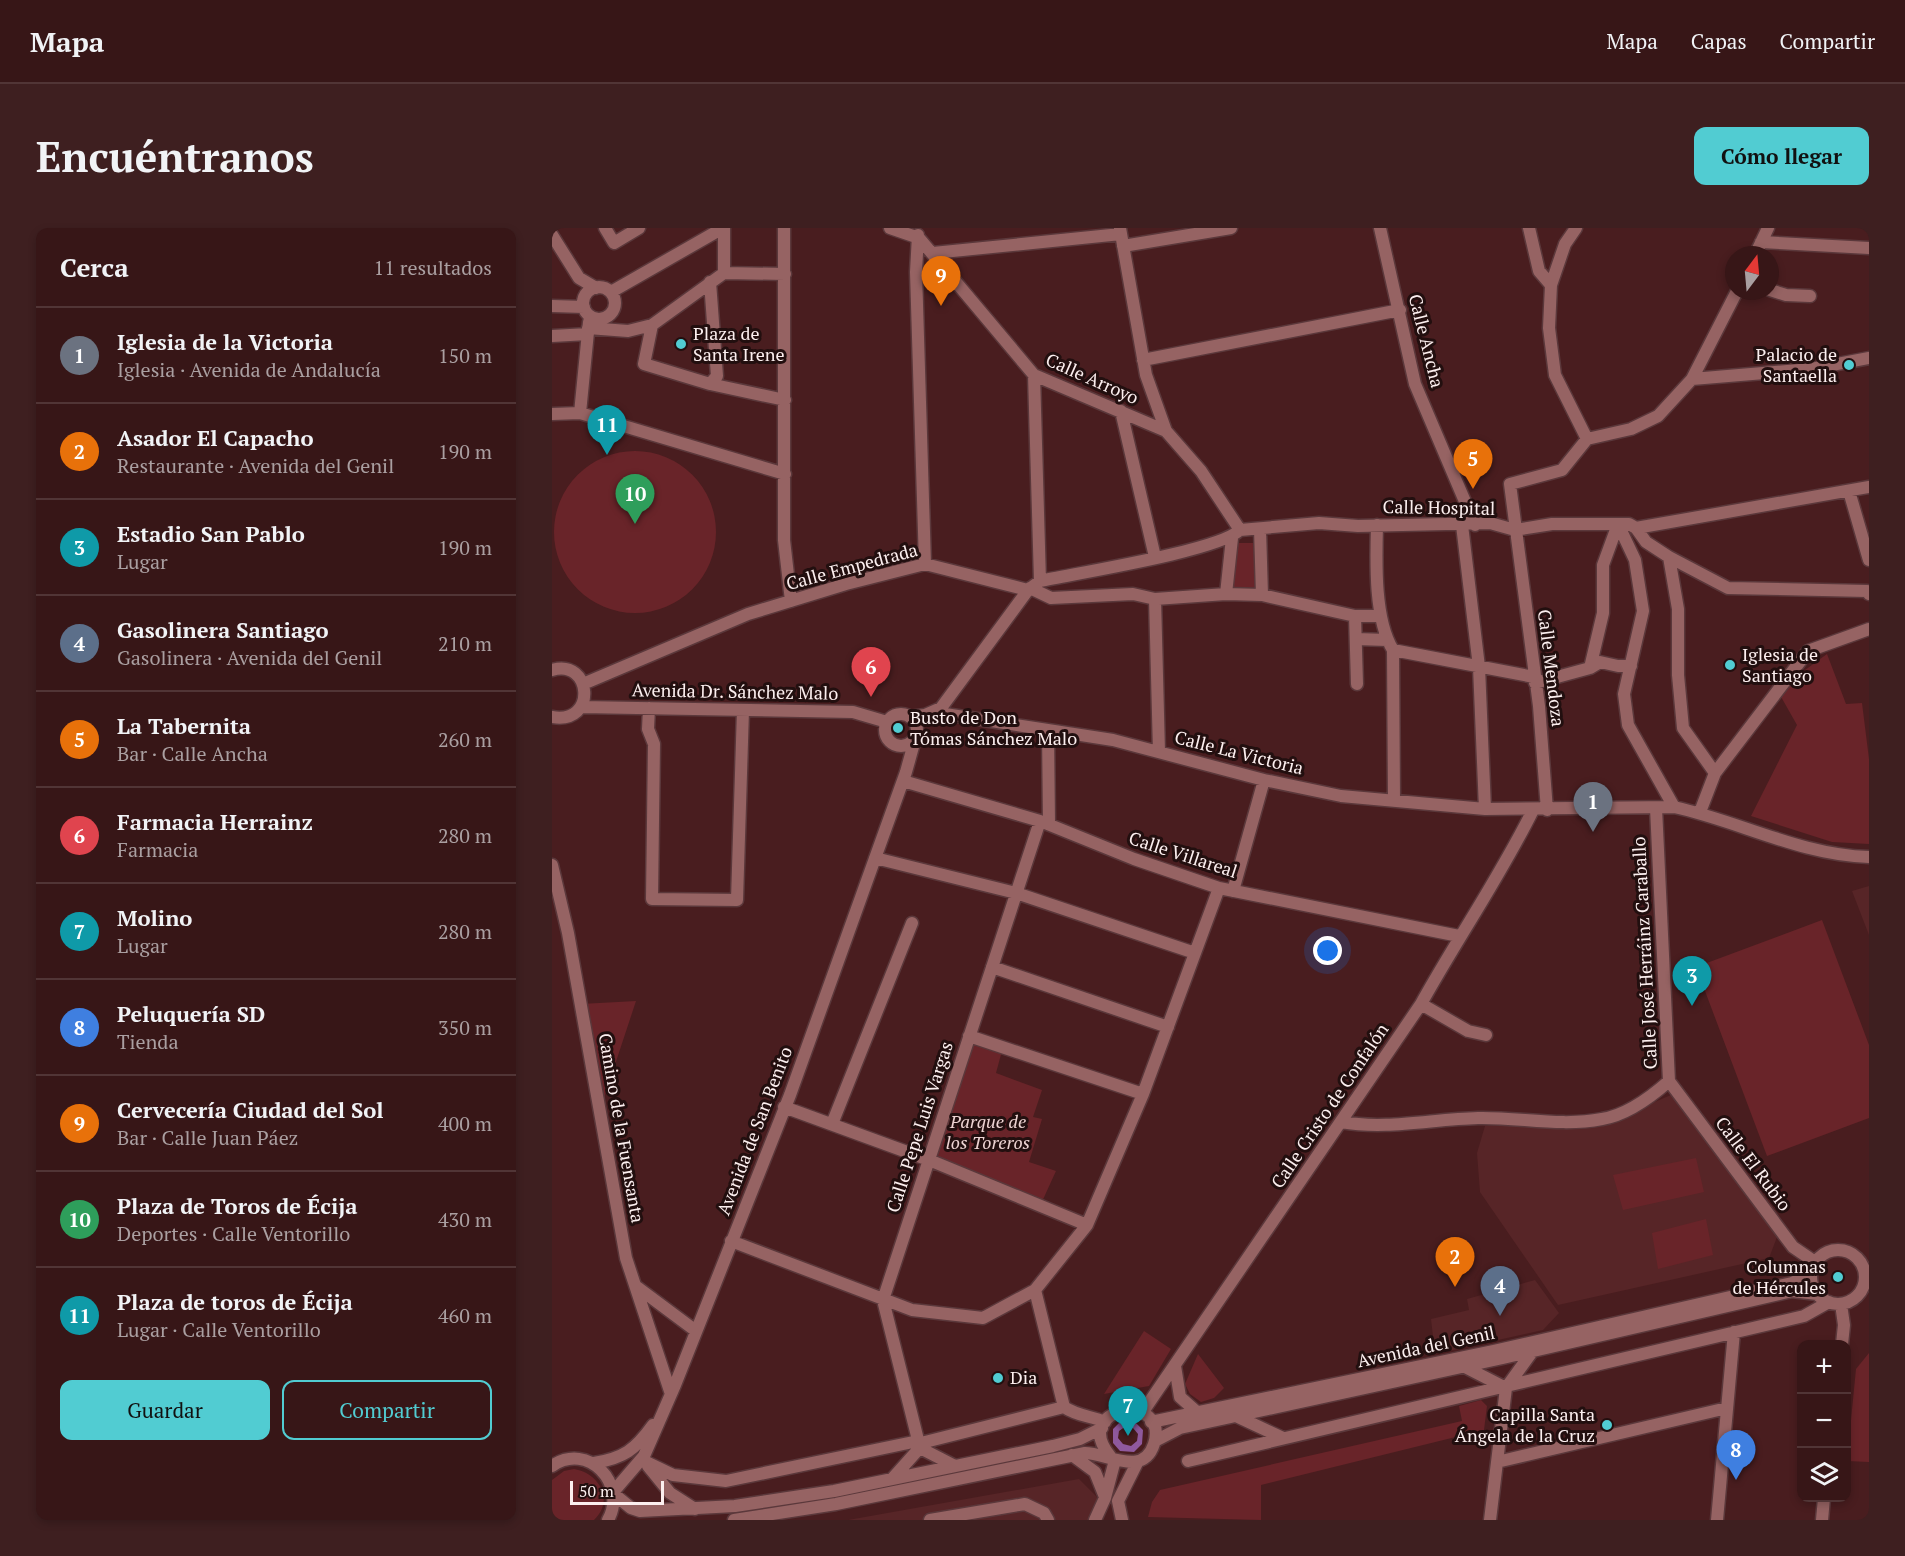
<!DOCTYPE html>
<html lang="es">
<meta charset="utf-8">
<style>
:root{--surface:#371617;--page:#3e1f20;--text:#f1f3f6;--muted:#aa9fa1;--line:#513536;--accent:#51ccd2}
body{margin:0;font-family:"PT Serif",serif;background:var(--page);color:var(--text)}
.controls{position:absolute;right:18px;bottom:18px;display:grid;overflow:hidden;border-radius:12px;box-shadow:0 3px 9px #0003}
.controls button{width:54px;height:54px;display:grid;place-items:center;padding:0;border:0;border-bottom:2px solid var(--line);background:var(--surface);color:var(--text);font:30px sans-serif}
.compass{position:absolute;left:1173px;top:18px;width:54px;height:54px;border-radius:50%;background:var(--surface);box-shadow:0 3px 9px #0003;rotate:16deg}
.scale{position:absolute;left:18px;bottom:15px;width:94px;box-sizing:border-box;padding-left:6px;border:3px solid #fcefef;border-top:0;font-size:16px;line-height:21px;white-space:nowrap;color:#fcefef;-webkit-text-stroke:4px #220f0f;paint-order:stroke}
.you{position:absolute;left:776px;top:723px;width:21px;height:21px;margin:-15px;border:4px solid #fff;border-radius:50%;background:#1a73e8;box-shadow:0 0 0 9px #1a73e833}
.badge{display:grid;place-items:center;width:39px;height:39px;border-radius:50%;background:var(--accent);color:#fff;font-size:20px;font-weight:700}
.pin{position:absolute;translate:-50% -50px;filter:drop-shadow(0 2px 3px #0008)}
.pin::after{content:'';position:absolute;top:32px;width:21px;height:18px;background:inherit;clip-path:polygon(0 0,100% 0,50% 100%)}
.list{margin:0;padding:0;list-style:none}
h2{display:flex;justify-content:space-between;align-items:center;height:78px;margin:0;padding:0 24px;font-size:26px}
h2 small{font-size:20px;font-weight:400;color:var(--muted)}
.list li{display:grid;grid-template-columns:39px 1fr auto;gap:18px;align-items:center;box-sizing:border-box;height:96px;padding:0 24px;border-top:2px solid var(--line)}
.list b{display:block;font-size:22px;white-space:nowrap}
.list p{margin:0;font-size:20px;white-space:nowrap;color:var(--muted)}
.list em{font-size:20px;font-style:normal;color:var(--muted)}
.actions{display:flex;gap:12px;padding:18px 24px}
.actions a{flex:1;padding:14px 0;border:2px solid var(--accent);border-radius:12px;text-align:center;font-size:21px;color:var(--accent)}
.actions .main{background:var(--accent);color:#111}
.icon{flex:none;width:33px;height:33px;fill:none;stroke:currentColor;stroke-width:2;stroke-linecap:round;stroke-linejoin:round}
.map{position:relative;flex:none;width:1317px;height:1292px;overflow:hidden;border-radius:12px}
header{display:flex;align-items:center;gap:36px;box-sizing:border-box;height:84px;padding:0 30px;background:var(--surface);border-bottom:2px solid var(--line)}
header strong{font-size:28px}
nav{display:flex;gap:33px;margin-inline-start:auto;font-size:21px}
.intro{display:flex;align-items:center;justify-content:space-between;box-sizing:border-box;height:144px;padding:0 36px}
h1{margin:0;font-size:42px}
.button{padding:15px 27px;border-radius:12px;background:var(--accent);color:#111;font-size:21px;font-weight:700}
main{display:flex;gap:36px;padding:0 36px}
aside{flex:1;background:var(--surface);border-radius:12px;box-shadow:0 3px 9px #0003}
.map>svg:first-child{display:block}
.built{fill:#572527}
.green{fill:#692429}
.water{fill:#8f599d;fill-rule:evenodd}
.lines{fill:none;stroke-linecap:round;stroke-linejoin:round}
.minor-casing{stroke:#5b383b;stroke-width:15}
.minor{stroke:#966363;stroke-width:12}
.poi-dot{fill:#51ccd2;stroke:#220f0f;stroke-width:2}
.labels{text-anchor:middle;stroke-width:6;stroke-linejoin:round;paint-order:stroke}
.poi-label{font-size:18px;fill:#fcefef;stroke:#220f0f;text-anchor:start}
.street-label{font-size:18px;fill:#fcefef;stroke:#220f0f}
.park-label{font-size:18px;font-style:italic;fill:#eed4d3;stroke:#220f0f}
</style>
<header>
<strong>Mapa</strong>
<nav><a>Mapa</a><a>Capas</a><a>Compartir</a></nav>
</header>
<div class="intro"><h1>Encuéntranos</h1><a class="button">Cómo llegar</a></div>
<main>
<aside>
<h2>Cerca<small>11 resultados</small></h2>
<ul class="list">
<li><span class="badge" style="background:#6b7280">1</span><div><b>Iglesia de la Victoria</b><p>Iglesia · Avenida de Andalucía</p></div><em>150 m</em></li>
<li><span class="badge" style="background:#e8710a">2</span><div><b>Asador El Capacho</b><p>Restaurante · Avenida del Genil</p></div><em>190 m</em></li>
<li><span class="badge" style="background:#0f9aa8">3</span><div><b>Estadio San Pablo</b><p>Lugar</p></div><em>190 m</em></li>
<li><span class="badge" style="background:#5c6f8a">4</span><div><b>Gasolinera Santiago</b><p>Gasolinera · Avenida del Genil</p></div><em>210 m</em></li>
<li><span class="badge" style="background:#e8710a">5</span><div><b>La Tabernita</b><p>Bar · Calle Ancha</p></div><em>260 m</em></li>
<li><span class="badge" style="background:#e0444e">6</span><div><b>Farmacia Herrainz</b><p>Farmacia</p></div><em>280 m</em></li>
<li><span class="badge" style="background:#0f9aa8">7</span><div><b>Molino</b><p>Lugar</p></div><em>280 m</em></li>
<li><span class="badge" style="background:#3f7fe0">8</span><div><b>Peluquería SD</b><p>Tienda</p></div><em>350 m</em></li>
<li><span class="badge" style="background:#e8710a">9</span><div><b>Cervecería Ciudad del Sol</b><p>Bar · Calle Juan Páez</p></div><em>400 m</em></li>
<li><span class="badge" style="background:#2e9e5b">10</span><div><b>Plaza de Toros de Écija</b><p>Deportes · Calle Ventorillo</p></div><em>430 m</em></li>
<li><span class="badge" style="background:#0f9aa8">11</span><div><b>Plaza de toros de Écija</b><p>Lugar · Calle Ventorillo</p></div><em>460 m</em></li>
</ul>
<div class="actions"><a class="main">Guardar</a><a>Compartir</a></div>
</aside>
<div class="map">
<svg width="1317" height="1292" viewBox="0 0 1317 1292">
<rect width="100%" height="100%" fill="#491d1f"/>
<path class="built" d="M1317 658V707L1300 663Z
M1119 867 1225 1009 1217 1030 1006 1077 928 964 925 925 933 898 1051 896Z
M983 1052 1007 1085 991 1102 883 1126 879 1091 917 1082 915 1071Z
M527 1251 547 1271 541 1292H296Z"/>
<path class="green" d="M2 304a81 81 0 1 1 162 0a81 81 0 1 1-162 0Z
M682 315H706L708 360 677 359Z
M1275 426 1294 476 1310 475 1317 531V616L1280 614 1199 588 1245 497 1228 467 1238 453Z
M1270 692 1317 817V890L1215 928 1144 739Z
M84 773 48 882 29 776Z
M417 808 451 819 444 845 490 862 481 889 490 891 477 934 504 943 488 978 377 932Z
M1144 930 1152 964 1071 982 1061 947Z
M1154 991 1161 1027 1106 1041 1100 1005Z
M592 1103 619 1121 597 1158 552 1166Z
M1317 1125V1234L1295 1233 1304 1141Z
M646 1126 672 1160 662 1170 649 1174 638 1166 633 1156Z
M929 1172 935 1178 932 1202 709 1257V1292L596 1289 600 1274 608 1262 910 1193 907 1178Z
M22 1241C47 1245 63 1272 42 1292H3L0 1288V1252L12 1243Z"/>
<path class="water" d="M570 1192 582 1193 591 1202 590 1216 582 1224 568 1223 561 1215V1201ZM574 1198 581 1200 586 1206 585 1213 579 1218 571 1216 566 1210 567 1203Z"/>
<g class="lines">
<g class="minor-casing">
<path id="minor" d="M53 0 62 15 87 0
M232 0V312L239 373
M338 0 367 10 482 147 614 203 649 243 688 302
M568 0 594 147 614 203
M828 0 863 156 923 297
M977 0 987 43 999 57 997 100 1003 147 1035 211
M0 7 27 50 44 60
M366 7 364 44 373 336
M1209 14 1317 20
M571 18 679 0
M381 25 569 6
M1203 27 1216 0
M172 45 233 46
M999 57 1013 16 1024 0
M31 75a16 16 0 1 1 32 0a16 16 0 1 1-32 0Z
M1218 62 1234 67 1258 68
M59 64 171 0
M0 78 32 79
M100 97 92 136 158 156 165 148 158 54
M36 100 76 103 100 97 172 45V0
M0 108 36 106
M591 132 848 82
M482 147 488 353
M1140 151 1259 141 1317 130
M158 156 233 172
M569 183 603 329
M28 185 37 94
M0 186 28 185 233 246
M1297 263 1317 332
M1066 296 1083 332 1091 383 1072 466 1076 497 1122 579
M825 297C824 333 822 391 841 422L842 572
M910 297 927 439 933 581
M1084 300 1094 314 1117 329 1176 360 1315 363 1317 366
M1084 300 1317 259
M708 301 710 367 803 388
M688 302 767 295 806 298 938 295 963 302 1000 296H1077L1084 300
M1117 329 1126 381V447L1131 500 1163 545
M478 360 499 370 581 366 603 371 674 366 710 367
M674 366 680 310
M603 371 607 524
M804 411 835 412
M841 422 982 449
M1038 440 1051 385V337L1066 296
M0 442C40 430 46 497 0 489
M983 455 1038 440 1048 434 1066 438H1079
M31 456 196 386 294 356 373 336 476 362 488 353C525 345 666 323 688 302
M805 456 803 388H828
M29 479 301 484 335 494
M97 480 96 501 102 516 100 671 185 672 191 482
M333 502a16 16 0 1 1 32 0a16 16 0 1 1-32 0Z
M373 487 393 486 561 512 712 552 789 568 933 581 1122 579C1187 593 1248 627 1317 629
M358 489 373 487 389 480 476 362
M496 502 497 596
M351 553 488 593 582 631 667 660 907 708
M995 582 987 478 958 256 1010 242 1035 211 1079 201 1106 188 1140 151 1185 63
M1148 584 1163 545 1256 423 1317 401
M323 630 464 665 643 725
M0 637 16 705 74 1030 119 1166
M681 663 712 552
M440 739 616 799
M869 776 916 803 934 807
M417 808 591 866
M1117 853 1241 1019 1263 1034
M232 879 377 932 535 997
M789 894C835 902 880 891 926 890 967 889 1009 899 1050 891 1075 887 1099 869 1117 853L1104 580
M280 896 360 695
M179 1013 360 1082 431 1090 483 1062 535 997 591 866 667 660
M1259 1049a27 27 0 1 1 54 0a27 27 0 1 1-54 0Z
M85 1059 144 1103
M483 1062 512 1179C525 1188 539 1188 553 1194
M1289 1076 1292 1097 1290 1116
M623 1138 628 1169 647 1186
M913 1139 954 1160
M590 1185 869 776C905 711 948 649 981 582
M684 1188 731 1210
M599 1194 942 1123 1240 1055 1259 1045
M603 1213 628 1200 951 1130 1240 1063 1265 1066
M368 1220 331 1072 488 593
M368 1220 403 1238
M520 1227 543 1244 553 1269
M636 1233 1252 1088 1277 1074
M94 1234 121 1247 174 1253 366 1213
M945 1234 1175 1180
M42 1235C72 1230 83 1222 101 1197
M0 1238C36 1213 76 1256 56 1292
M96 1238 118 1265 143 1281
M340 1251 373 1214 512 1179
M62 1263 92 1228 123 1157 238 867 354 544 364 508
M63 1267 79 1280 88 1283 183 1278 282 1263 501 1218 528 1211 550 1200
M182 1292 284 1276 533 1225C555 1225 591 1250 602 1216 618 1163 517 1178 558 1228
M378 1292 473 1276 492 1285 496 1292
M543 1292 553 1270 563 1232
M570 1292 566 1273 586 1233
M938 1292 954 1160 980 1124
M1165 1292 1182 1104
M1270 1292 1272 1270"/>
</g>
<use href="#minor" class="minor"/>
</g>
<g class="poi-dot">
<circle cx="129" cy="116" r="6"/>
<circle cx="1297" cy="137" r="6"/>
<circle cx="1178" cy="437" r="6"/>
<circle cx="346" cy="500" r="6"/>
<circle cx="1286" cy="1049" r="6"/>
<circle cx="446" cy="1150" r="6"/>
<circle cx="1055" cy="1197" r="6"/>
</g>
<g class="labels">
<g class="poi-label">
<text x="141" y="112">Plaza de<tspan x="141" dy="21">Santa Irene</tspan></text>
<text x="1285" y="133" text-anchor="end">Palacio de<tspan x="1285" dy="21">Santaella</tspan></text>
<text x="1190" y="433">Iglesia de<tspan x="1190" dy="21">Santiago</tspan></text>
<text x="358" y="496">Busto de Don<tspan x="358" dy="21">Tómas Sánchez Malo</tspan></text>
<text x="1274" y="1045" text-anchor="end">Columnas<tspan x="1274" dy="21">de Hércules</tspan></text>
<text x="458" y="1156">Dia</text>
<text x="1043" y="1193" text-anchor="end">Capilla Santa<tspan x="1043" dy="21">Ángela de la Cruz</tspan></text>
</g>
<g class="street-label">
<text transform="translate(874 113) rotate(76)" y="6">Calle Ancha</text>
<text transform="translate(540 151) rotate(24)" y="6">Calle Arroyo</text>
<text transform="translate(887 280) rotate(1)" y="6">Calle Hospital</text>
<text transform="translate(300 339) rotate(-15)" y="6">Calle Empedrada</text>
<text transform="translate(999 440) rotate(83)" y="6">Calle Mendoza</text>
<text transform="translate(183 464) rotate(1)" y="6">Avenida Dr. Sánchez Malo</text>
<text transform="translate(687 525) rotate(14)" y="6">Calle La Victoria</text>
<text transform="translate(631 627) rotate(18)" y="6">Calle Villareal</text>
<text transform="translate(1093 725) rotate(-93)" y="6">Calle José Herráinz Caraballo</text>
<text transform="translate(778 878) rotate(-56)" y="6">Calle Cristo de Confalón</text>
<text transform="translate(368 899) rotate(-72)" y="6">Calle Pepe Luis Vargas</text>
<text transform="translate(69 900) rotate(80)" y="6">Camino de la Fuensanta</text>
<text transform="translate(203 903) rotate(-69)" y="6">Avenida de San Benito</text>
<text transform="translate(1201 936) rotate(53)" y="6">Calle El Rubio</text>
<text transform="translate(874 1119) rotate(-12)" y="6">Avenida del Genil</text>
</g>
<g class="park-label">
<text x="436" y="900">Parque de<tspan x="436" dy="21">los Toreros</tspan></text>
</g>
</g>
</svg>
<div class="controls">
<button>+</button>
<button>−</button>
<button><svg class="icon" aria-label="layers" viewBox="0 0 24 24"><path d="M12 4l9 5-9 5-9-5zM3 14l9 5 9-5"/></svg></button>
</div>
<svg class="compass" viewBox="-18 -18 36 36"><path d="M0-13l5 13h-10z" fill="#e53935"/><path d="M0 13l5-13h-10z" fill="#aa9fa1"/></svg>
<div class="scale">50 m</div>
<div class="you"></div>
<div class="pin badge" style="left:1041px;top:604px;background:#6b7280">1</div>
<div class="pin badge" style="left:903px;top:1059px;background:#e8710a">2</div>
<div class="pin badge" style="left:1140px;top:778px;background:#0f9aa8">3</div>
<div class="pin badge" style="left:948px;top:1088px;background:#5c6f8a">4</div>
<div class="pin badge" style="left:921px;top:261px;background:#e8710a">5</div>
<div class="pin badge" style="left:319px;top:469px;background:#e0444e">6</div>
<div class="pin badge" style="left:576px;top:1208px;background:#0f9aa8">7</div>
<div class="pin badge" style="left:1184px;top:1252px;background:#3f7fe0">8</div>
<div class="pin badge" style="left:389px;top:78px;background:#e8710a">9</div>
<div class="pin badge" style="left:83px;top:296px;background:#2e9e5b">10</div>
<div class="pin badge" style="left:55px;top:227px;background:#0f9aa8">11</div>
</div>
</main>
